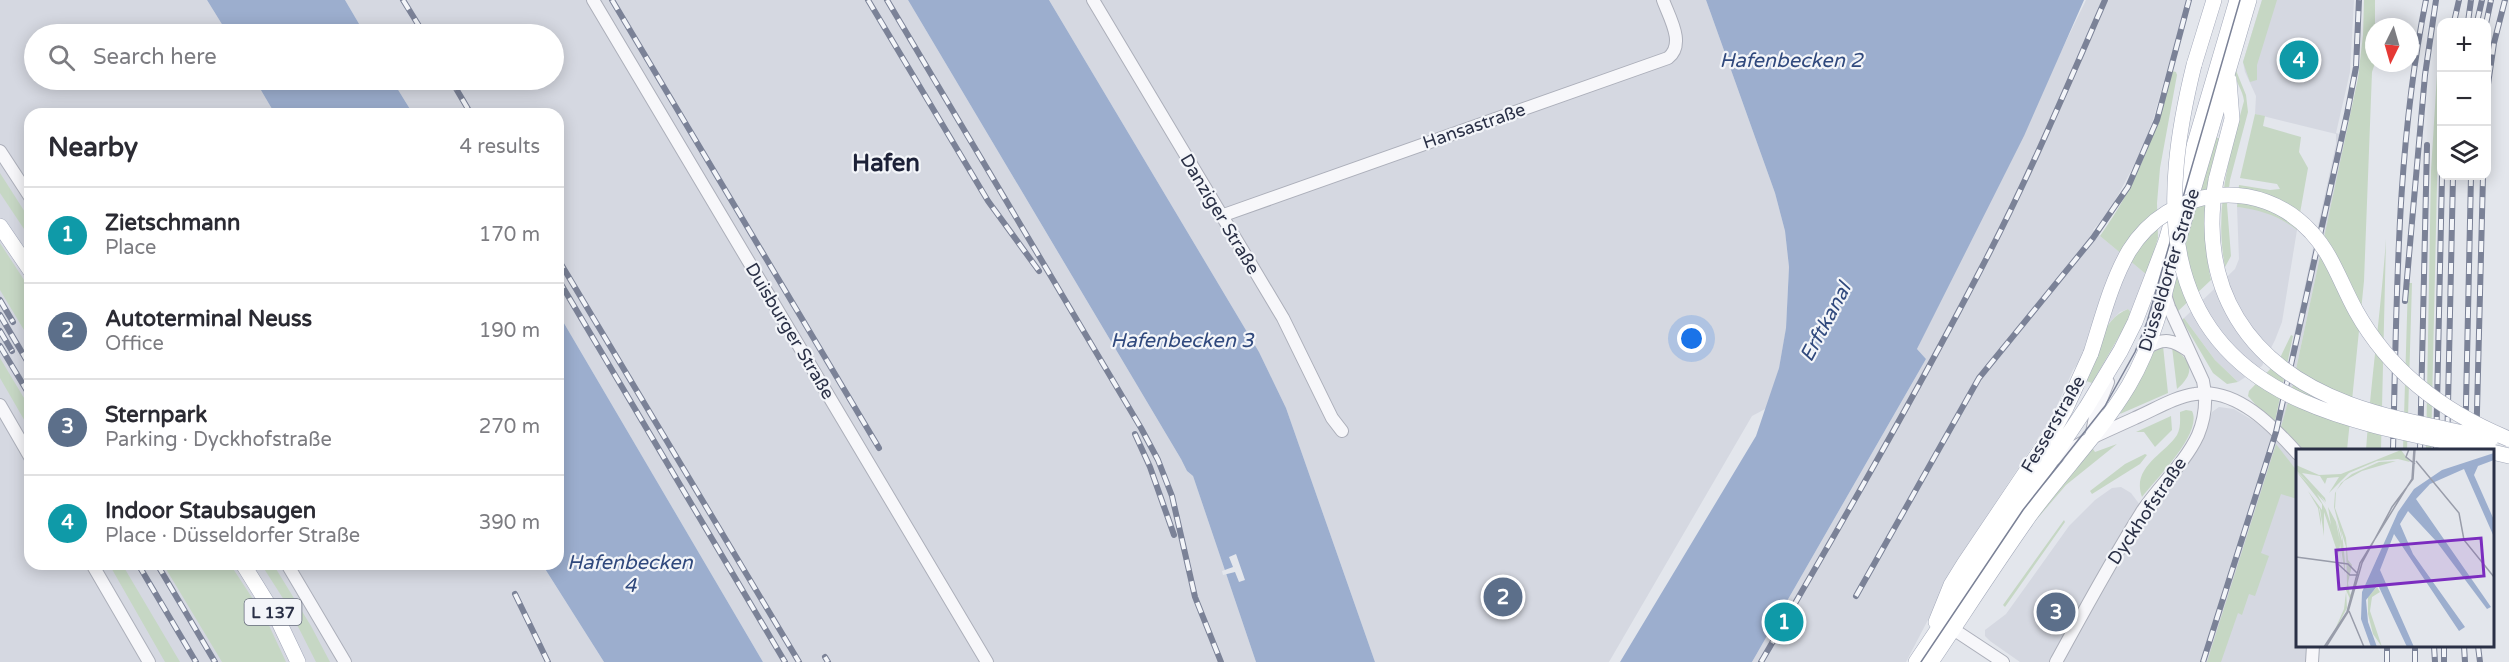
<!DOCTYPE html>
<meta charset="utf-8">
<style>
:root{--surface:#fff;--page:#f2f2f3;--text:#2b2b33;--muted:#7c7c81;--line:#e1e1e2;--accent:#d84245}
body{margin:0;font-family:"Varela Round",sans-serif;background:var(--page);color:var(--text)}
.controls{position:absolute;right:18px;top:18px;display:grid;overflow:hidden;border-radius:12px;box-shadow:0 3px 15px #0003}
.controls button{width:54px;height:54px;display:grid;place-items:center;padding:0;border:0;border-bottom:2px solid var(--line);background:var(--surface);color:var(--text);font:30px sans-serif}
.compass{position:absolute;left:2365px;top:18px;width:54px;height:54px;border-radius:50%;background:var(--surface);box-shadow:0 3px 15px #0003;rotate:185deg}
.you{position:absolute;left:1692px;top:339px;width:21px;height:21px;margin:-15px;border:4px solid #fff;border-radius:50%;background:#1a73e8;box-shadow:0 0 0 9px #1a73e833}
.badge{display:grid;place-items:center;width:39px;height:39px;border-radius:50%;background:var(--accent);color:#fff;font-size:20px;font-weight:700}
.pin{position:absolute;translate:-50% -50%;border:3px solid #fff;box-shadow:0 2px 6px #0006}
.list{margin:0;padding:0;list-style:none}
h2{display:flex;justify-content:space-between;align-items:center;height:78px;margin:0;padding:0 24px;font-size:26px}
h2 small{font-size:20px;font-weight:400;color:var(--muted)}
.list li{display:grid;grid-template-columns:39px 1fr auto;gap:18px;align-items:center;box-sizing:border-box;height:96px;padding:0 24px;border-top:2px solid var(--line)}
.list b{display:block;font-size:22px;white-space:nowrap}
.list p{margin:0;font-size:20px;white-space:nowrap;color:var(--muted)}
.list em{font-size:20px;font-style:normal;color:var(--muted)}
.icon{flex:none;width:33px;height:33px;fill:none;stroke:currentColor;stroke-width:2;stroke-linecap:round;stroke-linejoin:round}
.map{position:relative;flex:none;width:2509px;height:662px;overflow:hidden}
.search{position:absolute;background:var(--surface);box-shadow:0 3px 15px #0003;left:24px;top:24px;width:540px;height:66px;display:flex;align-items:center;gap:15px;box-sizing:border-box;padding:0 21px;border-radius:33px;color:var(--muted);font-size:22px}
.panel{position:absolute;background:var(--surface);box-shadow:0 3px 15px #0003;left:24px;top:108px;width:540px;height:462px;border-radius:18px}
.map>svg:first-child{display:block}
.built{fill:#d5d8e1}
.green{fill:#c6d7c4}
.water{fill:#9caece}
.pier{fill:#e3e6ec}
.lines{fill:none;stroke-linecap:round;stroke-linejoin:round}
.minor-casing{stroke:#acafba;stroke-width:14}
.major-casing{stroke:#a2a8b9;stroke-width:16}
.minor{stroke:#f7f7fa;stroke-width:12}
.major{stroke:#fff;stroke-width:15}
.tram{stroke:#7b8297;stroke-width:1.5}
.rail-casing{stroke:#7b8297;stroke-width:6}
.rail{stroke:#f3f5f9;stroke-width:4;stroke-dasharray:11;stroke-linecap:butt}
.major-bridge-casing{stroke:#a2a8b9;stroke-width:16;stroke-linecap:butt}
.major-bridge{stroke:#fff;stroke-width:15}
.labels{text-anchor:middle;stroke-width:4.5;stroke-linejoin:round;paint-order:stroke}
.shield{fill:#f3f5f9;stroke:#666b7c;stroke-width:1.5}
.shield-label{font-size:16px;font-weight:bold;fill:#2a3046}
.street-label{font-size:18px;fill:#2a3046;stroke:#f3f5f9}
.water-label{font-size:20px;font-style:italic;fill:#30497d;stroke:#f3f5f9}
.district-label{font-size:24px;font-weight:bold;fill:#1c2137;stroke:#f3f5f9}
.inset-road{fill:none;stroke:#999daa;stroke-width:1.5}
.view{fill:#7b2cbf;fill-opacity:0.15;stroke:#7b2cbf;stroke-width:3}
.inset-edge{fill:none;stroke:#2a3046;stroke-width:3}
</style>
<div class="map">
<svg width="2509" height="662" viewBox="0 0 2509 662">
<rect width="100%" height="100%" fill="#e3e6ec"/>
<path class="built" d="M0 0H207L228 34H34V80H255L275 114H30V564H542L604 662H0Z
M345 0H908L1181 459 1187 471 1193 476 1256 662H763L558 313V114H413L392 80H554V34H365Z
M1049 0H1706L1775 193 1785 231 1789 267 1786 329 1779 368 1767 408 1752 416 1609 662H1375L1286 408 1259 352Z
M2086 0H2187L2153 120 2141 152 2109 212 2093 230 2147 275 2132 314 2128 309 2120 312 2107 325 2073 370 2052 417 1966 547 1906 662H1752L1926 359 1917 349Z
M2262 0H2354L2350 72 2336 133 2346 136 2292 388 2278 442 2297 464 2298 646H2307L2306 662H2020L1990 641 1985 636V630L2006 614 2069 526 2095 500 2112 488 2121 487 2131 493 2146 513 2202 439 2212 412 2219 407 2234 409 2254 421 2272 435 2336 144V134L2255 114 2256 96 2245 72 2243 62Z
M2237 207 2257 209 2283 219 2297 230 2282 322 2275 340 2262 366 2238 382 2215 360 2184 318 2235 269 2239 259Z"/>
<path class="green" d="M2262 0H2277L2257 65V80L2250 82 2243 62Z
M2364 0H2375V63L2372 72 2364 281 2347 450H2304L2281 427 2292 388 2358 78 2363 35Z
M2438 58H2441L2438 139 2431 450H2426L2431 171Z
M2235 68 2246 95 2248 112 2230 180 2227 205 2231 256 2225 267C2214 210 2229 156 2244 101 2243 89 2233 80 2235 68Z
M2172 71 2176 72 2177 75 2160 168 2157 203 2158 238 2147 275 2100 236C2138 183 2156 133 2172 71Z
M2255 114 2265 116 2263 126 2301 137 2299 152 2308 168 2297 230C2279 216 2261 210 2237 207L2239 185 2270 190 2280 189 2277 184 2240 178Z
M2215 137 2221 139C2207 187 2200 230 2211 280L2176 313 2173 302V290L2177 267Z
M0 173 30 220V238L0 193Z
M2386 239 2381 450H2366C2371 380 2381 310 2386 239Z
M0 243 30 289V340L0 290Z
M2408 283H2412L2407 450H2403Z
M2128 309 2132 314 2092 383 2086 381C2095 356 2101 319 2128 309Z
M2184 318 2215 360 2238 382 2227 384 2213 373 2182 320Z
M2291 335 2293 336 2274 426 2248 396 2249 391 2279 360Z
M2163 346 2168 393 2120 414 2151 354Z
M2172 347C2192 361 2196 372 2177 389Z
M0 358 30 408V430L0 378Z
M2186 410 2192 411C2203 433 2156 479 2142 497 2131 467 2165 454 2177 435 2181 428 2180 419 2180 412Z
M2171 416 2172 430 2155 447 2144 432H2136Z
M2117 444 2066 485 2025 533 2088 453 2093 449 2095 452Z
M2276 444 2297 471V499L2281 494 2261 553 2269 556 2255 596 2249 594 2242 615 2238 613 2221 662H2207Z
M2145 454 2147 455 2140 464 2092 494 2090 491 2125 464Z
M2064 520 2065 522 2005 607 2003 605Z
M109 564H122L180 662H165Z
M163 564H230L266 619 286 662H222Z
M261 564H273L311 626 330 662H316L286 603Z"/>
<path class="water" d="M207 0H345L365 34H228Z
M908 0H1049L1259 352 1286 408 1375 662H1256L1193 476 1187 471 1181 459Z
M1706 0H2084L2024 136 1917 349 1926 359 1752 662H1620L1756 436 1779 368 1786 328 1789 267 1785 231 1775 193Z
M255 80H392L413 114H275Z
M558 313 763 662H604L542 564H558Z"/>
<path class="pier" d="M1236 554 1245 580 1239 582 1235 572 1223 575 1222 571 1233 567 1229 557Z"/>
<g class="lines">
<g class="minor-casing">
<path id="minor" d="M593 0 987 662
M1093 0 1283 318 1332 418 1342 431
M0 151 30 197
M1221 216 1668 58C1686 44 1669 17 1663 0
M2147 348C2164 337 2173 340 2189 351
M0 405 30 457
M2091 438 2096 412 2108 382
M2053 460C2079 442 2107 431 2135 418 2154 410 2174 397 2195 394 2236 387 2273 426 2298 454
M92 564 149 662
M287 564 345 662
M1953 629 2003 662
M2056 662C2084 611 2112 559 2143 510 2160 485 2185 463 2198 435 2205 418 2207 399 2203 381L2169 307 2165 295
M2312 662 2313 646"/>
</g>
<g class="major-casing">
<path id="major" d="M2194 65 2214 0
M2216 180 2232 119 2229 80
M0 226 30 270
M2492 452 2509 456
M243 564 279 622 298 662
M1936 622 1951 585 1964 564 2052 433 2066 408 2091 353
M1916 662 2086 408 2121 350 2135 322 2166 241 2237 0
M1931 662C1964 613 1996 563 2030 515 2062 471 2101 432 2129 385 2153 344 2164 298 2175 252L2249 0"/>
</g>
<use href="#minor" class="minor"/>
<use href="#major" class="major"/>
<path class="tram" d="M1921 662 2023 510 2105 406 2135 352 2147 322 2240 0"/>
<g class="rail-casing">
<path id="rail" d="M403 0 424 34
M612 0 879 448
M868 0 988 201 1039 271
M887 0 1141 428 1158 460 1172 496 1195 597 1221 662
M2454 22 2459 0
M2468 22 2471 0
M2477 22 2482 0
M2486 24 2491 0
M451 80 471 114
M2486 98 2494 43 2505 0
M558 259 799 662
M558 279 785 662
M0 300 13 322
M2405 301 2425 75 2436 0
M0 315 30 366
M0 331 12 351
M0 346 30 396
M1135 434 1150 467 1174 535
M2393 450C2397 300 2396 149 2426 0
M2420 450 2427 145
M2436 450 2442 176
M2447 450 2453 176
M2465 450 2471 176
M2476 450 2483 176
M138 564 196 662
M157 564 215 662
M515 594 548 662
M1856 596 1979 378 2093 238 2128 187 2157 120 2189 0
M2434 646 2435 662
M2444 646V662
M2464 646 2465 662
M2478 646 2480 662
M825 657 828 662
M1761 662C1837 531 1913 400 1983 265 2028 179 2066 89 2105 0
M2203 662 2276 432 2347 114 2356 67 2359 0
M2387 662V646
M2415 662V646"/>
</g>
<use href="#rail" class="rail"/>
<g class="major-bridge-casing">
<path id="major-bridge" d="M2194 65C2161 199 2155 336 2302 401 2358 426 2427 437 2486 450
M2216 180C2197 288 2247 366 2349 404 2395 421 2444 428 2491 439
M2091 353C2102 319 2111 282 2129 251 2169 186 2259 175 2311 232 2332 254 2341 284 2356 311 2390 372 2445 413 2509 439"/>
</g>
<use href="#major-bridge" class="major-bridge"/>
</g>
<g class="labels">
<rect class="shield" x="244.5" y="599" width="57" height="26" rx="4.5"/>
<g class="shield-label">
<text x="273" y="618">L 137</text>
</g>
<g class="street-label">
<text transform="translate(1474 126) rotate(-19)" y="6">Hansastraße</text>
<text transform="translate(1220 214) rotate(59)" y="6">Danziger Straße</text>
<text transform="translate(2169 270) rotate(-73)" y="6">Düsseldorfer Straße</text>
<text transform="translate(790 331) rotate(59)" y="6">Duisburger Straße</text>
<text transform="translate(2053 424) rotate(-60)" y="6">Fesserstraße</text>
<text transform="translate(2147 511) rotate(-56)" y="6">Dyckhofstraße</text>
</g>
<g class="water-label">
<text x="1791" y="67">Hafenbecken 2</text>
<text transform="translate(1825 322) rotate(-62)" y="7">Erftkanal</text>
<text x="1182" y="347">Hafenbecken 3</text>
<text x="630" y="569">Hafenbecken<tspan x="630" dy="23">4</tspan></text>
</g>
<g class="district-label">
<text x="886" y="171">Hafen</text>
</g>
</g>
<g transform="translate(2296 449)">
<rect width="198" height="198" fill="#e3e6ec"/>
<path d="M105 1 114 13 102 10 81 12 53 24 33 44 43 28 31 29 29 35 24 27 6 24 29 49 30 53 0 21V16L23 26 45 25ZM100 12 66 22 48 32 40 42 39 59 50 89 52 111 56 116 52 134 54 146 57 141 54 150 50 141 51 159 37 185 48 160 51 135 50 98 45 81 47 93 49 113V125L41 74 46 92V89L38 58 39 44 45 34 56 25 83 13ZM0 22 23 45 30 55 21 45 30 61 35 76 32 58 40 73 44 93 47 136 44 97 42 105 28 63V87L24 60 23 59 25 70V77L22 59 12 42 26 61V55ZM81 138 84 143 76 148 74 162 86 198 77 185 72 165V148Z" fill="#c6d7c4"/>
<path d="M198 4V11L182 17 178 26 198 71V88L168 20 134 35 120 50 195 158 191 160 140 92 112 62 104 75 117 105 169 178 163 182 98 85 84 121 118 198H111L82 136 70 151 72 173 81 198H75L65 170 66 143 102 63 118 40 146 21Z" fill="#9caece"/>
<path class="inset-road" d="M113 0 110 8 119 15M120 12 163 64 168 91 198 128M0 108 52 115 61 124M42 115 54 126H62M53 162 68 198M28 198 51 163 64 114 116 30 118 0M30 198 52 163 66 114 96 58 117 30 119 0"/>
<path class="view" d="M185 89 188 127 43 140 40 101Z"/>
<rect width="198" height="198" class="inset-edge"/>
</g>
</svg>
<div class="controls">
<button>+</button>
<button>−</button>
<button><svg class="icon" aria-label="layers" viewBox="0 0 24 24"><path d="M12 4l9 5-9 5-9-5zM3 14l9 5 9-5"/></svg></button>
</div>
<svg class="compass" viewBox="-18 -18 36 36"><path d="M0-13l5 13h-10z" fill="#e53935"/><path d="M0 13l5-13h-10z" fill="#7c7c81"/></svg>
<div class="you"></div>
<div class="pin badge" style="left:1784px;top:622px;background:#0f9aa8">1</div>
<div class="pin badge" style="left:1503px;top:597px;background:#5c6f8a">2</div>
<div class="pin badge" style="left:2056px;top:612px;background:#5c6f8a">3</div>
<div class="pin badge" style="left:2299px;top:60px;background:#0f9aa8">4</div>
<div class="search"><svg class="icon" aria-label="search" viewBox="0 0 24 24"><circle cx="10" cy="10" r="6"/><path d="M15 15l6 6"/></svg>Search here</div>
<section class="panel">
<h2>Nearby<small>4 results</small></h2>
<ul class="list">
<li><span class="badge" style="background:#0f9aa8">1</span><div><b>Zietschmann</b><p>Place</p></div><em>170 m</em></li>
<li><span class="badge" style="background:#5c6f8a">2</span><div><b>Autoterminal Neuss</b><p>Office</p></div><em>190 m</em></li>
<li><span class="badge" style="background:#5c6f8a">3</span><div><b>Sternpark</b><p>Parking · Dyckhofstraße</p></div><em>270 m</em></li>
<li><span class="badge" style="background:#0f9aa8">4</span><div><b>Indoor Staubsaugen</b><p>Place · Düsseldorfer Straße</p></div><em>390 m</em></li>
</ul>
</section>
</div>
